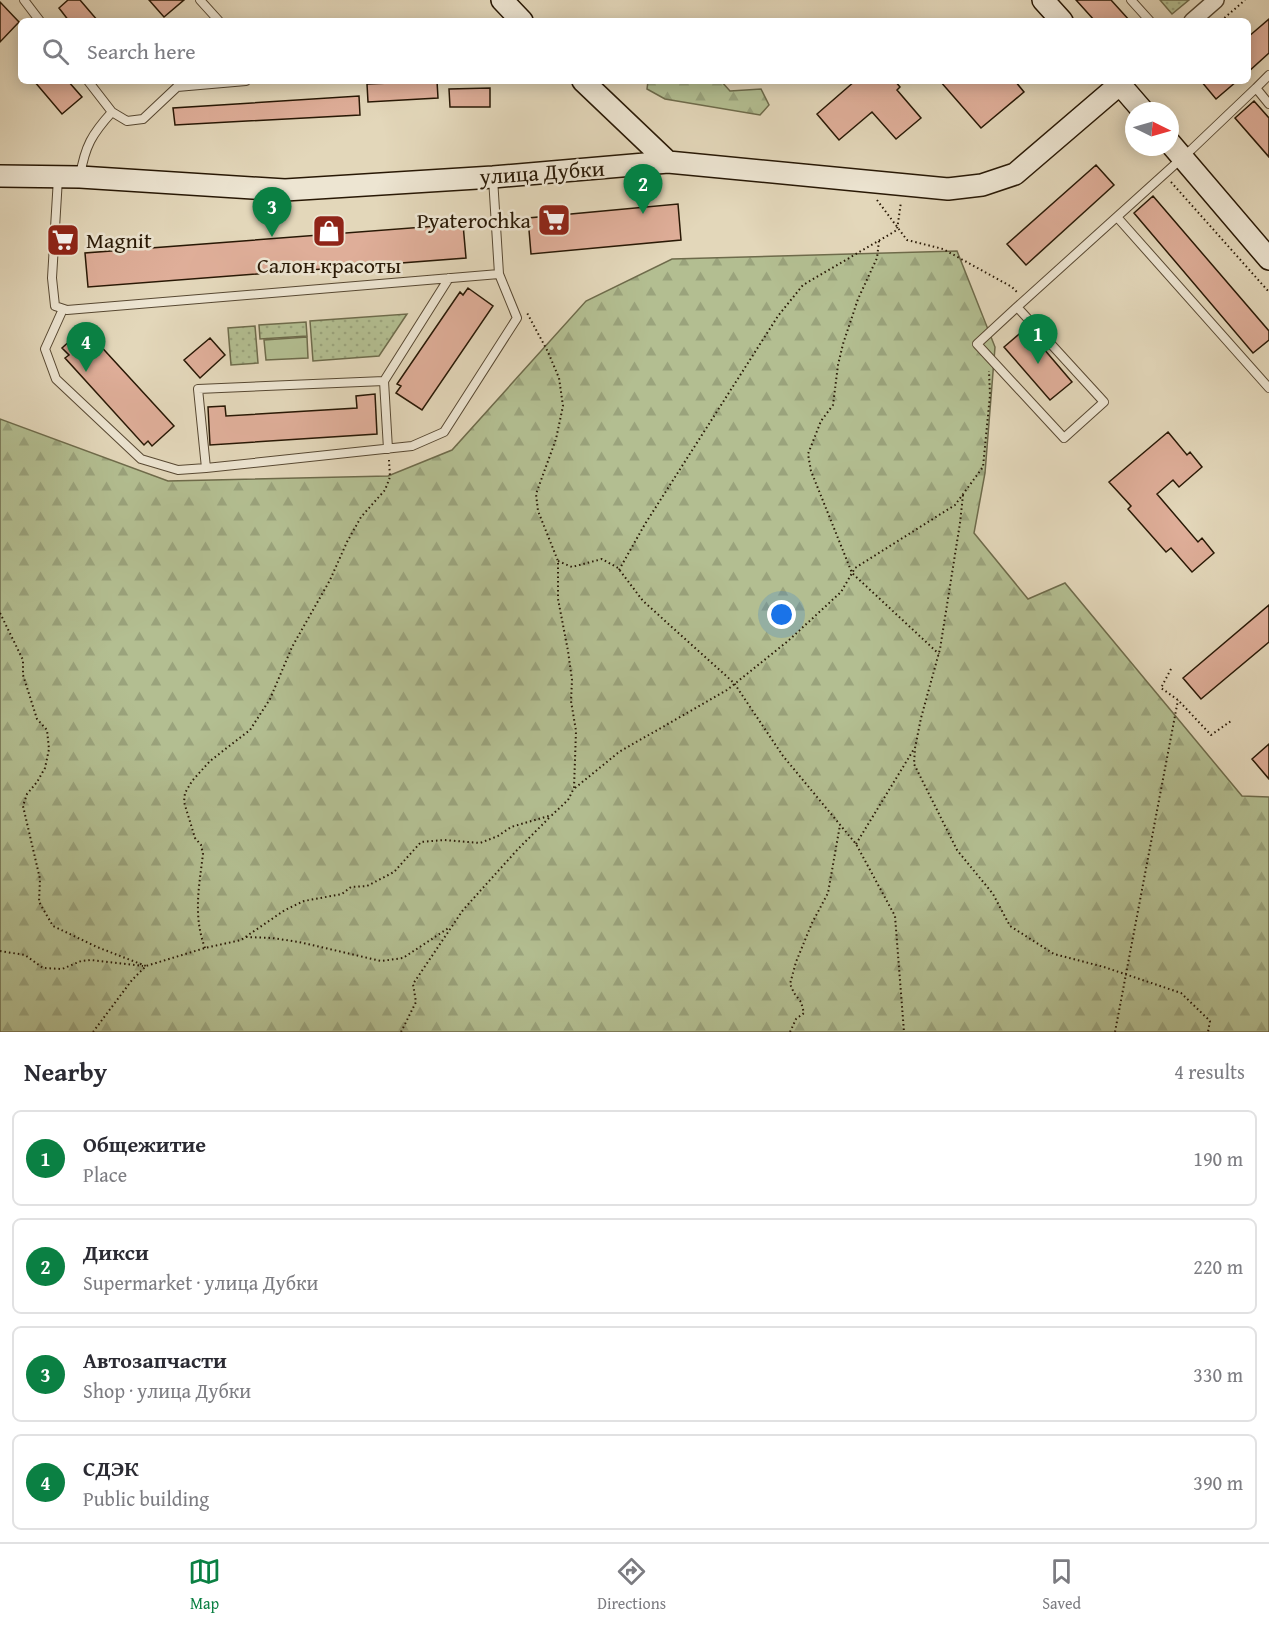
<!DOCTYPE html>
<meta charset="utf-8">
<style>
:root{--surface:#fff;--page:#f2f2f3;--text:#2b2b33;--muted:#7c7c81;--line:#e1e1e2;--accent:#0b8043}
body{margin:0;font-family:"Gentium Book Plus",serif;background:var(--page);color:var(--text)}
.compass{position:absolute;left:1125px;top:102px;width:54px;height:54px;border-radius:50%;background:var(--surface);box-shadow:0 3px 15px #0003;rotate:95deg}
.you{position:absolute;left:782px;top:615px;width:21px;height:21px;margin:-15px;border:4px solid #fff;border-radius:50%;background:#1a73e8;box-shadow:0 0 0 9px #1a73e833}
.badge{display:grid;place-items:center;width:39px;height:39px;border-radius:50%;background:var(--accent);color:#fff;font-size:20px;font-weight:700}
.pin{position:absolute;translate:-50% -50px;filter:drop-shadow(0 2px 3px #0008)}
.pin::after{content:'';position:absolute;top:32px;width:21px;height:18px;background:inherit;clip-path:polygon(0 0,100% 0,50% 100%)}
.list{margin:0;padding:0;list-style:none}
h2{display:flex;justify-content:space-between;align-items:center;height:78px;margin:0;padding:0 24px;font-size:26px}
h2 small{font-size:20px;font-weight:400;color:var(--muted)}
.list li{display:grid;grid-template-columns:39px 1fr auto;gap:18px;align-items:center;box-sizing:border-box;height:96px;margin:0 12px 12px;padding:0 12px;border:2px solid var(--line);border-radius:9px}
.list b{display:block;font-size:22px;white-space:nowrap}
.list p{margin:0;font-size:20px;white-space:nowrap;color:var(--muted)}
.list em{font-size:20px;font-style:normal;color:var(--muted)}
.icon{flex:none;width:33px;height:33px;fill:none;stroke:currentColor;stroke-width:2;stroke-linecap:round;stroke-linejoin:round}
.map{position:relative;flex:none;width:1269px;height:1032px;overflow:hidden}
.search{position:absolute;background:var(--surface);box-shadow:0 3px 15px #0003;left:18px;right:18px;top:18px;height:66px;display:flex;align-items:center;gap:15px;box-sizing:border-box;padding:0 21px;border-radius:9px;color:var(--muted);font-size:22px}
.sheet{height:510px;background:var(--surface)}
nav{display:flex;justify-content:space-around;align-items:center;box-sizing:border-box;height:84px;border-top:2px solid var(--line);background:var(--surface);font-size:16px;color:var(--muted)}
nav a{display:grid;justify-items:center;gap:3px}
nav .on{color:var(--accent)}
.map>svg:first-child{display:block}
.green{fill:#b3be91;stroke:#6e6b4b;stroke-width:1.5}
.forest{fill:url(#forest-firs);stroke:#6e6b4b;stroke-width:1.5}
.park{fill:url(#park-dots);stroke:#6e6b4b;stroke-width:1.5}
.building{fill:#dfae99;stroke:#281805;stroke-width:1.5}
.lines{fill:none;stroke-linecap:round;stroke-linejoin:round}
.lane-casing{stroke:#574832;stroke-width:10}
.street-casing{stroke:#574832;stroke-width:18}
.secondary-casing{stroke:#281805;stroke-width:24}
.path{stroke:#281805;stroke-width:2;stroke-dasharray:1.5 3;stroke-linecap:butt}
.lane{stroke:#ede5d2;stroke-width:8}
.street{stroke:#ede5d2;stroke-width:15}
.secondary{stroke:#ede5d2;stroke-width:21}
.labels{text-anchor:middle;stroke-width:5;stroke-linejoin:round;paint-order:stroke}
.street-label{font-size:22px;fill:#281805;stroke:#ede5d2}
.poi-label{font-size:22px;fill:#281805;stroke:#ede5d2;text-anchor:end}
</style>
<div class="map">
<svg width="1269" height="1032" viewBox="0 0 1269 1032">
<defs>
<pattern id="forest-firs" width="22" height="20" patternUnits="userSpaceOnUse" patternTransform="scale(1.5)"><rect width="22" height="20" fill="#b3be91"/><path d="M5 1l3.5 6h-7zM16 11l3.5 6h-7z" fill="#9aa37c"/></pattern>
<pattern id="park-dots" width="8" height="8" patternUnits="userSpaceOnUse" patternTransform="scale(1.5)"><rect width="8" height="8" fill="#b3be91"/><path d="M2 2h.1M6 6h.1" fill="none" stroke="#9aa37c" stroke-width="1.8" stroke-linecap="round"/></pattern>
</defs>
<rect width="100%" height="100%" fill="#e3d7ba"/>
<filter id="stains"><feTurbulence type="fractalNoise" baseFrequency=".00333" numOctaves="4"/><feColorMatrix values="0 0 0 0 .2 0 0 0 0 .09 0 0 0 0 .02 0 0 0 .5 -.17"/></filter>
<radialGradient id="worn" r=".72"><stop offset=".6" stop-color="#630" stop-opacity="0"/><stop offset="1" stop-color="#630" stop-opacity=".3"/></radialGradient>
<path class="green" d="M307 337 308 358 266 360 264 340Z"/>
<path class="forest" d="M648 81H721L730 91 761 89 769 105 760 115 665 99 647 89Z
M957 251 995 347 985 473 974 533 1028 599 1065 583 1242 796 1269 797V1032H0V419L168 481 388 476 452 450 586 301 672 259Z"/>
<path class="park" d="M1160 0H1189L1172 14Z
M407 314 379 356 313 361 310 321Z
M306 322 307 336 260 339 259 325Z
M255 326 258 363 231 365 228 328Z"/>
<path class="building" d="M68 0H80L98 21H69L59 8Z
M149 0H184L164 17Z
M1076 0H1111L1130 21H1095Z
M0 2 19 22 0 42Z
M1269 19V53L1248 72V37Z
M34 81H68L82 97 62 114Z
M437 81 438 98 368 102 367 84Z
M855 81H895L900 87 897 90 921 118 896 139 872 112 839 140 817 114Z
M940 81H1015L1024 92 981 128Z
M1201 81H1237L1216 99Z
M490 88V107H450L449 89Z
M359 96 360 115 175 125 173 108Z
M1254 101 1269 118V157L1235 118Z
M1096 165 1114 185 1026 265 1007 244Z
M1153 196 1269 331V340L1253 353 1134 213Z
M678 204 681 240 531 254 528 218Z
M463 224 466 258 88 287 85 253Z
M468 288 493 306 422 410 396 393 401 386 397 384 460 292 463 295Z
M84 328 174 426 152 446 148 441 144 445 65 358 69 355 62 348Z
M1026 328 1072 382 1050 400 1004 347Z
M210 338 225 355 200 378 184 360Z
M375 394 377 434 210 445 208 407 225 406 226 416 357 408 356 396Z
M1168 432 1187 455 1190 452 1202 467 1179 487 1173 480 1157 494 1198 542 1202 538 1214 553 1192 572 1171 548 1166 552 1128 509 1131 506 1109 482Z
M1269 605V642L1201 699 1183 678Z
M1269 744V779L1252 759Z"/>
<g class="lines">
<g class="lane-casing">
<path id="lane" d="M24 0 40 21
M200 0 219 21
M1131 0 1150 21
M88 81 112 112 127 121 143 119 177 87 246 81
M1256 88 1269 75
M80 176C85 146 92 134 112 112
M58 178 52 278 55 306 67 310 499 274
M1117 217 1269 388
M1017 307 977 344 1064 438 1104 402 1017 307 1192 149 1256 88 1269 104
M63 309 45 349 56 379 141 459 178 470 206 468
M384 381 449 278
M388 449 384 381 198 389 206 468 412 446 444 432 517 318 499 274 493 178"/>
</g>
<g class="street-casing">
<path id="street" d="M1192 21 1216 0"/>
</g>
<g class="secondary-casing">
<path id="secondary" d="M502 0 522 21
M1043 0 1062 21
M583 81 668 162
M1117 81 1143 111
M1170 143 1269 259
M0 176 80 177 285 190 493 177 668 162 948 189 982 185 1015 174 1120 84"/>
</g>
<path class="path" d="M1221 21 1245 0
M1171 182 1269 292
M877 200 907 240 943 249 1012 287 1018 293
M879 241 877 258 858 299 843 344 838 365 833 405 821 421 808 454 811 471 852 573 939 654
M963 495 960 523 940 649 921 718 915 748 914 764 957 850 993 894 1010 926 1054 954 1104 967 1181 993 1210 1021 1208 1032
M558 561 572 567 602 559 618 568 643 601 734 683 783 756 856 844 895 916 904 1032
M619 570 645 524 778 316 803 285 897 230 901 202
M0 613 23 660V675L37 719 47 730 49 749 45 768 37 782 27 794 23 806 40 879 39 902 53 926 97 947 146 966
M1171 669 1161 688 1178 700 1211 735 1231 721
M575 788 619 752 727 690 788 641 841 592 855 568 955 505 983 467 990 395 989 371
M856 844 914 749
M246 937 272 938 299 942 381 961 403 958 450 927
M205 948C193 916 199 887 203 854L201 845 195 838 184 802 185 793 192 781 210 761 250 730 270 699 292 647 330 580 347 542 361 517 385 490 390 477 389 460
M0 951 25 955 43 968 62 969 81 961 91 960 143 966
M93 1032 132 980 146 966 205 948 241 940 285 910 304 901 342 894 351 887 367 886 394 872 421 842 444 840 480 843 498 836 511 827 552 815 568 800 574 788 576 731 571 701 572 680 568 651 558 599V561L538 511 536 494 556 439 563 406 559 378 548 352 526 311
M401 1032 416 1002 413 984 463 910 518 849 551 816
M790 1032 796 1019 804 1013 801 1002 794 993 790 984 796 962 812 923 828 893 840 825
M1115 1032 1178 700"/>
<use href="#lane" class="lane"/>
<use href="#street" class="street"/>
<use href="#secondary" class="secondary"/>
</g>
<defs>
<g id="supermarket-square" transform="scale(1.725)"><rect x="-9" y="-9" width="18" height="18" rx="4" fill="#8f2418" stroke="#ede5d2"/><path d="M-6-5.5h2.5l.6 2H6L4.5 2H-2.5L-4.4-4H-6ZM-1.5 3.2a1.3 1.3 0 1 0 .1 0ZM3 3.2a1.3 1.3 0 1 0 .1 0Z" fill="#fff"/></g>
<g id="shop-square" transform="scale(1.725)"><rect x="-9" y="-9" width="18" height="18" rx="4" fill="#8f2418" stroke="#ede5d2"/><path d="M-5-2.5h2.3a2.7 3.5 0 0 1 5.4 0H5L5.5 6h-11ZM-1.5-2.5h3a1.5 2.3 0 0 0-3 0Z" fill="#fff"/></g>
</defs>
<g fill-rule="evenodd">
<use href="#supermarket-square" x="554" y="220"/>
<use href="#shop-square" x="329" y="231"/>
<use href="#supermarket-square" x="63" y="240"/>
</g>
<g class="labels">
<g class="street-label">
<text transform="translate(542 172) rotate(-4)" y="8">улица Дубки</text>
</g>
<g class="poi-label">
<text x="531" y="228">Pyaterochka</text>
<text x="86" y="248" text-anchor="start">Magnit</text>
<text x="329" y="273" text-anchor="middle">Салон красоты</text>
</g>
</g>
<rect width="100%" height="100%" filter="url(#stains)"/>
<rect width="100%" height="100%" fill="url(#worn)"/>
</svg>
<svg class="compass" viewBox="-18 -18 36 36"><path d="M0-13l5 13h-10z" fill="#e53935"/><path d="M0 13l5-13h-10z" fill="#7c7c81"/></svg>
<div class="you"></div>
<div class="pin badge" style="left:1038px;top:364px">1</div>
<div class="pin badge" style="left:643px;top:214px">2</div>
<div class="pin badge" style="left:272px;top:237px">3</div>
<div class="pin badge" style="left:86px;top:372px">4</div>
<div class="search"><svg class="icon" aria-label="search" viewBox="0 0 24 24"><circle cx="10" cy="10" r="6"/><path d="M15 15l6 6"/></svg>Search here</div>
</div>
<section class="sheet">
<h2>Nearby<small>4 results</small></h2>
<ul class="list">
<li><span class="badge">1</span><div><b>Общежитие</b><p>Place</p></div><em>190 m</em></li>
<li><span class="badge">2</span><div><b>Дикси</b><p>Supermarket · улица Дубки</p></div><em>220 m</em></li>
<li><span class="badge">3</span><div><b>Автозапчасти</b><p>Shop · улица Дубки</p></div><em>330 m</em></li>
<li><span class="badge">4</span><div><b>СДЭК</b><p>Public building</p></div><em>390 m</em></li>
</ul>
</section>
<nav>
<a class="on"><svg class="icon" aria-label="map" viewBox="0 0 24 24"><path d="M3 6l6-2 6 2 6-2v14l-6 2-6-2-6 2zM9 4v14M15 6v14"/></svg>Map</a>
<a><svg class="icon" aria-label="directions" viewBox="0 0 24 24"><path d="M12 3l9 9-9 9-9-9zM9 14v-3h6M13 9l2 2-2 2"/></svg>Directions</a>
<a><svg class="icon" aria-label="saved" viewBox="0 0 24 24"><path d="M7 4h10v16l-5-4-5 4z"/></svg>Saved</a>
</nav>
